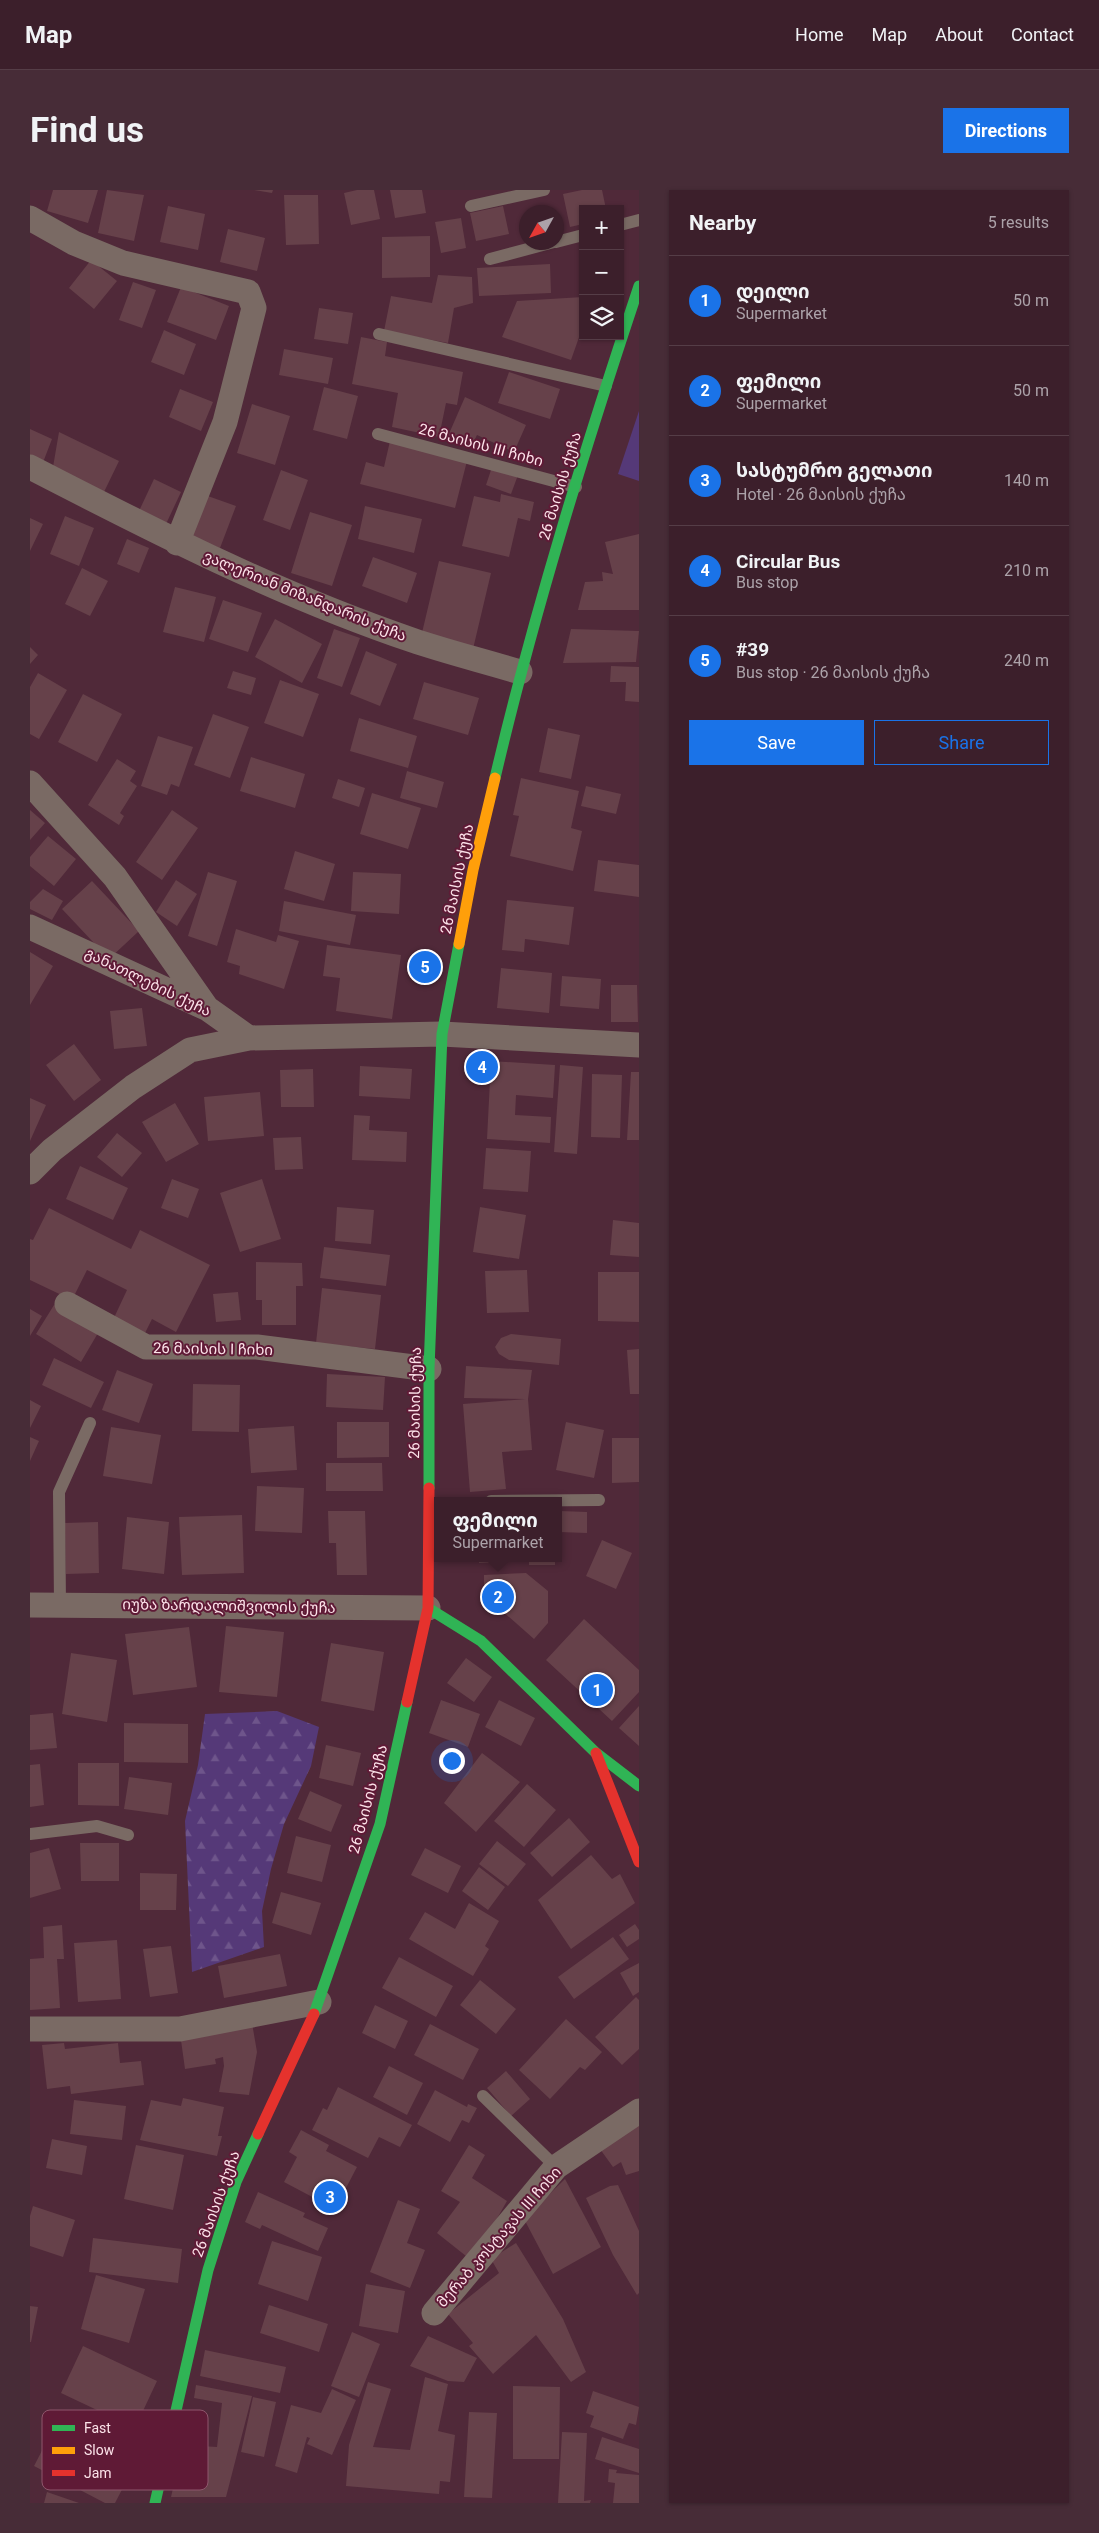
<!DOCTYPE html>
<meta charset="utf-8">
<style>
:root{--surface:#3c1f2b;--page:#472c37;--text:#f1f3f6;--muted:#aca2a9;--line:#553d47;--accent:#1a73e8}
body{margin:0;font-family:Roboto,"Noto Sans Georgian",sans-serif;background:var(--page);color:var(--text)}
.controls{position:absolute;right:15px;top:15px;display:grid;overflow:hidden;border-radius:0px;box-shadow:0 1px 4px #0004}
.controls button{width:45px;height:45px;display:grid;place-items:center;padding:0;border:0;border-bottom:1px solid var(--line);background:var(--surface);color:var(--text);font:25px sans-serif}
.compass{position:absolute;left:489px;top:15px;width:45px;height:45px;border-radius:50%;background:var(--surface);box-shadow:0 1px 4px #0004;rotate:230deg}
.you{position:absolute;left:421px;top:1570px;width:18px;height:18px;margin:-12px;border:4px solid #fff;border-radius:50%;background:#1a73e8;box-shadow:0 0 0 8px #1a73e833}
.badge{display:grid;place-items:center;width:32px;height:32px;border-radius:50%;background:var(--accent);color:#fff;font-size:16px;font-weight:700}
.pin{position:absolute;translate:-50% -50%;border:2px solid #fff;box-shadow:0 1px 5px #0006}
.popup{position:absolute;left:404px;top:1307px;width:128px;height:65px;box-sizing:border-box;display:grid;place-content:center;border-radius:0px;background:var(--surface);filter:drop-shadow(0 1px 4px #0005);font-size:16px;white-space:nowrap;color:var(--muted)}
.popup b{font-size:19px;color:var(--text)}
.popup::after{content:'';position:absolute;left:50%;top:100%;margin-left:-10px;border:10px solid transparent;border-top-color:var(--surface)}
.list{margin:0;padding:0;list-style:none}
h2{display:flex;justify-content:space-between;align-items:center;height:65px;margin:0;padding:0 20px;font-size:21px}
h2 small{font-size:16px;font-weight:400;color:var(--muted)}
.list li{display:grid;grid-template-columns:32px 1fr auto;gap:15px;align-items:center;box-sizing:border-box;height:90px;padding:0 20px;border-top:1px solid var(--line)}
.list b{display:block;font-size:19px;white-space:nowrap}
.list p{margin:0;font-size:16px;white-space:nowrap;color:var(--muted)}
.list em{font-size:16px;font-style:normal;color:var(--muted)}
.actions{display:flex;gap:10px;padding:15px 20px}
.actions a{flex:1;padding:11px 0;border:1px solid var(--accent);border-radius:0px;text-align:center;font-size:18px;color:var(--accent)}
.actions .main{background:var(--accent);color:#fff}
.icon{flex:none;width:28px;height:28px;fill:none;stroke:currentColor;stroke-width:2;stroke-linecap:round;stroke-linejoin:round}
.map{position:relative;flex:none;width:609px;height:2313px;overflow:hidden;border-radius:0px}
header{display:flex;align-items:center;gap:30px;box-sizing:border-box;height:70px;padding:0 25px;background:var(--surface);border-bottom:1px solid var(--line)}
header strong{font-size:24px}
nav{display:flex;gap:28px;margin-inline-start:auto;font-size:18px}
.intro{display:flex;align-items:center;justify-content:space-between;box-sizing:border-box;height:120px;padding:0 30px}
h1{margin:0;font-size:35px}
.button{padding:12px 22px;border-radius:0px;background:var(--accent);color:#fff;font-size:18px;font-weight:700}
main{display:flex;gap:30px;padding:0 30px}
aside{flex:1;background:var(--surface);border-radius:0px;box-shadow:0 1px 4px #0004}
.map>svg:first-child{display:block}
.forest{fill:url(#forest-firs)}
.pitch{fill:#553978}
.building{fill:#66414a}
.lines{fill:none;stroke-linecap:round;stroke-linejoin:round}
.lane{stroke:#7a6a64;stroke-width:12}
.street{stroke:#7a6a64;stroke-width:25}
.fast{stroke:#30b455;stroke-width:11}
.slow{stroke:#ff9f0a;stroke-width:11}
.jam{stroke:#e5322d;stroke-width:11}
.labels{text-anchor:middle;stroke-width:4;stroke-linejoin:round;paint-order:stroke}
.street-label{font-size:15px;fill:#fce2e9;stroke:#5f1a36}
.key{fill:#5f1a36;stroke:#8e566c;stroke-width:1}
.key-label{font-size:14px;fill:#fce2e9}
</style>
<header>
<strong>Map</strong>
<nav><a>Home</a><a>Map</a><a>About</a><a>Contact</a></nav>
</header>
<div class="intro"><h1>Find us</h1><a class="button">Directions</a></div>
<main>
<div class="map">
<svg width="609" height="2313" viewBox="0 0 609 2313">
<defs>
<pattern id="forest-firs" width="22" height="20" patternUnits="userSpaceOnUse" patternTransform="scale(1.25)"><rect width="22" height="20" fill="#553978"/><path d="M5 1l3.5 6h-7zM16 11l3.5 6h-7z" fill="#6e558b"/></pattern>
</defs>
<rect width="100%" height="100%" fill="#502939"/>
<path class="forest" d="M247 1521 289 1537 281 1576 254 1634 241 1679 232 1721 234 1757 162 1782 155 1631 168 1575 175 1524Z"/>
<path class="pitch" d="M609 221V291L588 284Z"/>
<path class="building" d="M23 0H68L58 33 17 21Z
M77 0 114 5 104 51 68 43Z
M224 0H243L242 3Z
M327 0H344L350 29 321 35 314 3Z
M360 0H392L396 23 365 28Z
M552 0H572L576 19H553V34L540 37 533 4Z
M254 5H288L289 54 256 55Z
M138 16 175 24 168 60 130 52Z
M473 16 479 44 446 51 440 23Z
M431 28 436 58 411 63 405 32Z
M198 39 235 48 227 81 190 72Z
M400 46V87L352 88V47Z
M61 70 87 91 64 119 39 98Z
M520 74 521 103 449 106 447 78Z
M408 85 442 87 443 113 424 118 418 153 354 141 361 106 402 113Z
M103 92 126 100 112 138 89 130Z
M151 97 199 116 186 150 137 132Z
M553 107V136L541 170 472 147 487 111Z
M289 118 323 123 318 154 284 149Z
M134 140 166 154 154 185 121 172Z
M331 147 357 152 355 166 433 182 427 215 416 213 409 247 362 237 368 203 322 194Z
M254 159 303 168 298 194 249 185Z
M479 182 530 199 520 229 468 213Z
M294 197 328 206 317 249 283 240Z
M150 199 183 212 171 241 139 227Z
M435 207 496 235 484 262 447 245 441 257 418 246Z
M222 214 260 226 245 275 207 263Z
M0 239 22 249 12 275 0 270Z
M29 242 89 271 74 302 23 277Z
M360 251 437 271 425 318 330 294 336 272 354 277Z
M462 277 488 285 481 304 456 295Z
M251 280 278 290 260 340 233 330Z
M124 289 151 302 136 334 109 321Z
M471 304 504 312 500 331 488 328 479 367 432 356 444 306 470 312Z
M175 305 206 316 190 358 160 346Z
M335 316 392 329 384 363 328 349Z
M280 322 322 335 302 396 261 383Z
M35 326 64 338 49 376 20 364Z
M0 328 13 334 0 361Z
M609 344V420H548L555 392 573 391 572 382 583 384 575 352Z
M97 349 119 358 109 383 87 374Z
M343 367 387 383 377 413 332 396Z
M409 371 461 383 443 459 391 447Z
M52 378 78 391 60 426 35 414Z
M145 397 186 407 174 452 133 442Z
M193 410 232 423 218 462 179 449Z
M245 429 292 454 272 493 225 467Z
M304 439 330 448 312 497 287 488Z
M541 439 609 441 606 472 533 473Z
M0 457 8 465 0 474Z
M336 461 367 474 350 516 320 504Z
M581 476 609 477V512L595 511 596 492H580Z
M203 481 226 488 221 505 197 498Z
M8 483 37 500 9 549 0 544V497Z
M250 490 289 504 273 547 234 533Z
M394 492 449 508 438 545 383 529Z
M53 504 92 524 67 572 28 552Z
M183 524 219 537 200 588 164 575Z
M329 528 387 546 378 578 320 561Z
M518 538 550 545 541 589 509 582Z
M128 546 163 557 149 597 141 594 137 605 111 596Z
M221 567 275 584 265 618 210 601Z
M87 569 106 581 100 591 107 596 90 623 94 626 89 635 58 615Z
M377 581 414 592 407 618 370 608Z
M491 588 549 601 541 638 552 641 543 681 480 666 489 626 483 625Z
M308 589 335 598 329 617 302 608Z
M556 596 591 604 586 624 551 616Z
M342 603 391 618 378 659 330 644Z
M0 620 15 633 0 650Z
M142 620 168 638 132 690 106 672Z
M18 646 46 669 24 696 0 676V667Z
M265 661 305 674 294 711 254 699Z
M568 670 609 675V707L564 701Z
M178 682 207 691 187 756 158 746Z
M323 682 371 684 369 724 321 721Z
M146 690 167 704 147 736 126 722Z
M62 691 109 741 79 769 32 719Z
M13 699 33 711 22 730 0 719V712Z
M477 710 544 717 539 755 495 749 494 762 472 760Z
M254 711 326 725 320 755 249 741Z
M206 739 246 752 248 745 269 751 254 799 209 784 210 776 197 772Z
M297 755 371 765 362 829 306 821 310 788 293 786Z
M0 762 23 776 0 815Z
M471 778 522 783 519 823 467 818Z
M532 786 571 789 569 819 530 816Z
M581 795H607L608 832H581Z
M112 818 117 856 84 859 80 821Z
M44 854 71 890 44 911 16 875Z
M461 871 525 875 523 908 486 905 485 925 521 927 520 953 457 949Z
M530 875 553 877 547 964 524 962Z
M330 876 382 879 380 909 329 906Z
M283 879 284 917H251L250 880Z
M601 882H609V950H597Z
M562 884 592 885 590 948 561 947Z
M230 902 234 946 178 951 174 907Z
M0 908 16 915 0 951Z
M145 913 169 954 136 972 112 932Z
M324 925 340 926 339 940 377 942 376 972 322 970Z
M87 943 112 963 92 987 67 967Z
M271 947 273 979 245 980 243 948Z
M456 958 501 961 498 1002 453 999Z
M50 976 98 998 83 1030 36 1009Z
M142 989 169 999 158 1028 131 1018Z
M232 989 251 1049 210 1062 190 1003Z
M307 1017 344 1020 341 1054 305 1051Z
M450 1017 496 1025 489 1069 443 1062Z
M19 1018 101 1059 110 1040 180 1075 146 1142 122 1129 113 1147 82 1132 97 1100 57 1080 42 1110 0 1090V1049L3 1050Z
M583 1030 609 1033V1067L580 1065Z
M294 1057 360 1065 356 1096 290 1088Z
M226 1072 272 1073 273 1096H266V1135H232V1110H226Z
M497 1080 499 1122 457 1123 455 1081Z
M568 1082H609V1132L568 1131Z
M292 1098 351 1105 345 1159 286 1153Z
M208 1102 211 1130 186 1132 183 1104Z
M24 1115 68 1143 51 1172 6 1144Z
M0 1119 12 1126 0 1146Z
M481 1144 531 1149 529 1175 479 1170 469 1164 465 1157 471 1148Z
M609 1159V1204H600L597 1160Z
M24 1168 74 1192 61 1218 12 1195Z
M436 1176 502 1180 498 1209 502 1260 472 1262 476 1299 440 1302 433 1214 496 1209 434 1208Z
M87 1180 123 1194 109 1233 72 1220Z
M297 1184 355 1187 353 1220 296 1217Z
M163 1194 210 1195 209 1242 162 1241Z
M0 1210 11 1216 0 1238Z
M307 1232H359V1267L307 1268Z
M536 1232 574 1240 564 1288 526 1280Z
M264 1236 267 1280 221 1283 218 1239Z
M81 1237 131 1245 122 1294 73 1286Z
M0 1247 9 1251 0 1271Z
M582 1248H609V1292L582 1293Z
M296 1273H352L353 1301H296Z
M227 1296 274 1298 272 1343 225 1341Z
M298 1321H335L337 1385H307L306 1353H299Z
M530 1321 557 1322V1343L529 1342Z
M212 1325 214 1383 152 1385 149 1327Z
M97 1327 139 1332 134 1384 92 1379Z
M68 1332 69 1383 36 1384 35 1333Z
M572 1350 602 1363 586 1399 556 1386Z
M449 1368H494V1371L449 1373Z
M499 1368H525V1375H499Z
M496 1383 518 1401V1433L504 1449 454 1405V1385Z
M554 1429 609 1480V1502L582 1531 516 1470Z
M196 1436 254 1442 247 1507 189 1502Z
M159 1437 167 1497 103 1505 95 1444Z
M301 1453 354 1462 344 1521 291 1511Z
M41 1463 87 1470 77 1532 32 1524Z
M436 1468 462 1487 444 1512 417 1493Z
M411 1510 450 1524 438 1557 399 1543Z
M469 1510 505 1528 491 1556 455 1537Z
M609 1516V1556L589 1538Z
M23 1523 27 1558 0 1560V1525Z
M94 1533 158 1534V1573L94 1572Z
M296 1555 331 1563 323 1596 289 1588Z
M452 1563 490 1592 446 1642 414 1613Z
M48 1573H89V1616L48 1615Z
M10 1574 14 1615 0 1617V1575Z
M99 1587 142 1593 138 1625 94 1619Z
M497 1594 526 1620 494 1657 464 1631Z
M280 1601 312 1615 301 1642 268 1629Z
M539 1628 560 1652 522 1687 500 1663Z
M266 1646 301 1655 292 1692 257 1683Z
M467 1651 496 1674 478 1696 449 1674Z
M50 1653H89V1691H51Z
M19 1658 31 1699 0 1708V1663Z
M395 1658 431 1676 418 1703 381 1685Z
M561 1665 582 1689 590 1684 605 1713 541 1759 508 1710Z
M449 1677 475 1697 458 1720 432 1701Z
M110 1683 147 1684 146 1720H110Z
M251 1702 291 1713 281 1745 242 1733Z
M439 1713 469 1731 455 1756 459 1759 443 1786 379 1749 395 1722 425 1739Z
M605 1734 609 1740V1749L597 1757 589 1745Z
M32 1735 34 1769H27L30 1818 0 1820V1769L14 1768 13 1737Z
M583 1747 599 1769 544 1809 528 1787Z
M87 1750 91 1809 48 1812 44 1753Z
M141 1756 148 1803 120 1807 113 1759Z
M250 1764 257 1796 194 1808 188 1776Z
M369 1767 423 1796 406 1827 352 1798Z
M609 1773V1802L603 1806 590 1783Z
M450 1790 486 1819 466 1844 430 1815Z
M606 1807 609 1810V1859L592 1875 565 1847Z
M345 1815 378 1831 365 1859 332 1843Z
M536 1829 572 1862 555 1880 550 1877 520 1909 489 1880Z
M222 1833 227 1862 219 1905 189 1902 194 1876 193 1867 185 1869 186 1874 155 1879 150 1843Z
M400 1834 449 1859 433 1890 384 1865Z
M34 1853 35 1859 88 1853 90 1873 111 1871 114 1895 41 1904 40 1896 17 1899 12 1855Z
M359 1876 393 1893 377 1925 343 1907Z
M476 1881 500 1909 481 1926 457 1898Z
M308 1897 382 1935 370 1957 349 1947 338 1968 282 1940 293 1918 297 1920Z
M405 1900 437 1917 438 1914 447 1918 439 1933 432 1930 420 1952 387 1934Z
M153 1908 194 1917 188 1946H192L187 1966 110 1950 121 1910 151 1916Z
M44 1910 96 1916 92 1950 40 1944Z
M609 1929V1981L596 1985 591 1972 583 1977 570 1959Z
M271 1940 299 1955 296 1961 327 1977 305 2019 254 1992 267 1967 259 1962Z
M22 1949 57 1956 52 1985 16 1978Z
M106 1955 154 1965 143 2020 94 2009Z
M439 1955 455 1965 442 1988 477 2011 465 2032 436 2066 407 2043 430 2012 411 2001Z
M535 1989 571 2057 523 2084 494 2029Z
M588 1995 609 2041V2103L607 2105 583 2065 556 2008 580 1996Z
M228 2002 275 2023 273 2027 298 2038 288 2061 232 2035 230 2039 215 2032Z
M368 2010 390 2019 377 2053 395 2060 380 2098 340 2082Z
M3 2016 45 2030 33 2067 0 2056V2026Z
M63 2048 152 2059 148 2093 59 2082Z
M242 2051 292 2067 278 2111 228 2094Z
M486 2053 533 2129 556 2182 541 2192 506 2145 463 2184 439 2156 443 2153 418 2124 469 2083 461 2069Z
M66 2085 115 2099 99 2153 51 2139Z
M336 2094 375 2101 368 2143 329 2136Z
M239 2115 298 2134 289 2162 230 2143Z
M0 2116 8 2117 1 2152H0Z
M322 2142 350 2154 329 2207 301 2196Z
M398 2146 447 2168 434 2192 418 2191 380 2176Z
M53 2156 127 2191 105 2238 31 2203Z
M175 2160 256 2177 250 2203 170 2186Z
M395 2187 418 2194 408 2241 425 2245 420 2292 410 2291 409 2304 316 2296 319 2255 338 2192 361 2199 343 2257 380 2260Z
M166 2195 222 2206 196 2307H141L153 2255 187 2257 192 2213 164 2208Z
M483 2196 530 2197 529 2269H483Z
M302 2199 326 2210 302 2265 277 2254 280 2248 277 2247 267 2283 245 2276 261 2215 291 2223Z
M563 2201 609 2217 606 2235 599 2233 593 2249 560 2237 564 2226 556 2223Z
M223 2207 246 2212 234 2267 211 2262Z
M439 2222 467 2223 462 2308 434 2307Z
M532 2242 557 2243 554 2311 561 2310 560 2313H528Z
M19 2247 98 2288 85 2313H75L4 2276Z
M572 2247 609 2259V2283L565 2269Z
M579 2279 587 2280 586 2283 609 2285V2313H583L585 2293 578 2292Z
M17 2302 49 2313H14Z"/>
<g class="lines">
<path class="lane" d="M441 16 514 0
M590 35 609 30
M526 52 553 45
M460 69 524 52
M349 144 576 196
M348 244 546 297
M461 1311 569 1310
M30 1415 29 1302 60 1233
M0 1644 67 1636 98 1645
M453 1906 526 1977"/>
<path class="street" d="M0 28 44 53 93 73 218 102 224 118 195 232 147 353
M0 277C124 341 249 405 382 450 417 462 454 471 490 482
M0 593 85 687 176 817
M0 737 178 819 219 848 412 844 609 855
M0 982 22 960 103 897 160 860 219 848
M37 1114 116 1157H227L399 1179
M0 1415 398 1418
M0 1839H150L289 1812
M404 2123 526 1977 609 1921"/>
<path class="fast" d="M465 588C504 422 555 258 609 96
M399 1298V1179L412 844 429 754
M398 1418 451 1451 565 1562 609 1596
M284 1824 350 1634 377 1512
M125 2313 178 2080 206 1992 228 1944"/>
<path class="slow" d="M429 754 443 680 465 588"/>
<path class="jam" d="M377 1512 398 1418 399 1298
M566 1563 609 1672
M228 1944 284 1824"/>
</g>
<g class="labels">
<g class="street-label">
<text transform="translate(451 255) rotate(15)" y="5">26 მაისის III ჩიხი</text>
<text transform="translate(530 296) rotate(-73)" y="5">26 მაისის ქუჩა</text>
<text transform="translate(275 406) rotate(22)" y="5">ვალერიან მიზანდარის ქუჩა</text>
<text transform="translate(427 689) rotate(-78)" y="5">26 მაისის ქუჩა</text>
<text transform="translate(118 792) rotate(26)" y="5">განათლების ქუჩა</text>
<text transform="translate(183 1159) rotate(1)" y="5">26 მაისის I ჩიხი</text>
<text transform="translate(385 1213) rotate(-89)" y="5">26 მაისის ქუჩა</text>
<text transform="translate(199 1416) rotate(1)" y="5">იუზა ზარდალიშვილის ქუჩა</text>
<text transform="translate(338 1609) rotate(-75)" y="5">26 მაისის ქუჩა</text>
<text transform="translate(186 2014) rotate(-70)" y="5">26 მაისის ქუჩა</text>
<text transform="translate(469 2047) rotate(-49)" y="5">მერაბ კოსტავას III ჩიხი</text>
</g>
</g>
<rect x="12" y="2220" width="166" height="80" rx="8" class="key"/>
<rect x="22" y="2235" width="23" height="6" fill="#30b455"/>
<rect x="22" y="2257" width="23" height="7" fill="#ff9f0a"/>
<rect x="22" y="2280" width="23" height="6" fill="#e5322d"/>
<g class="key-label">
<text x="54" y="2243">Fast</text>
<text x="54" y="2265">Slow</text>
<text x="54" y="2288">Jam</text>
</g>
</svg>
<div class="controls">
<button>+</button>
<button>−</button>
<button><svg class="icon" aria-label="layers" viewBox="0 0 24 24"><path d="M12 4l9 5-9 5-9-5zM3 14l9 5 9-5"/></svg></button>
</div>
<svg class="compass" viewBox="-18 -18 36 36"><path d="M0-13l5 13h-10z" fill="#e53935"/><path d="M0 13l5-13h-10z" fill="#aca2a9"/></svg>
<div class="you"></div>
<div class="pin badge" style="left:567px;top:1500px">1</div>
<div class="pin badge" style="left:468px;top:1407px">2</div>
<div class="popup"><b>ფემილი</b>Supermarket</div>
<div class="pin badge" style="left:300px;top:2007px">3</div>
<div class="pin badge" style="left:452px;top:877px">4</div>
<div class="pin badge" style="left:395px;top:777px">5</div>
</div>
<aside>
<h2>Nearby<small>5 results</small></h2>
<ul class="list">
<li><span class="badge">1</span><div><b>დეილი</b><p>Supermarket</p></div><em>50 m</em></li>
<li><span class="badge">2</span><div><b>ფემილი</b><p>Supermarket</p></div><em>50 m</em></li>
<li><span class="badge">3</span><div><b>სასტუმრო გელათი</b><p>Hotel · 26 მაისის ქუჩა</p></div><em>140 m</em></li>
<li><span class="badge">4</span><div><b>Circular Bus</b><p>Bus stop</p></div><em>210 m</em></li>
<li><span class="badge">5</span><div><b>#39</b><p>Bus stop · 26 მაისის ქუჩა</p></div><em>240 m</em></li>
</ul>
<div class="actions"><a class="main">Save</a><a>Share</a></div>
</aside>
</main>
